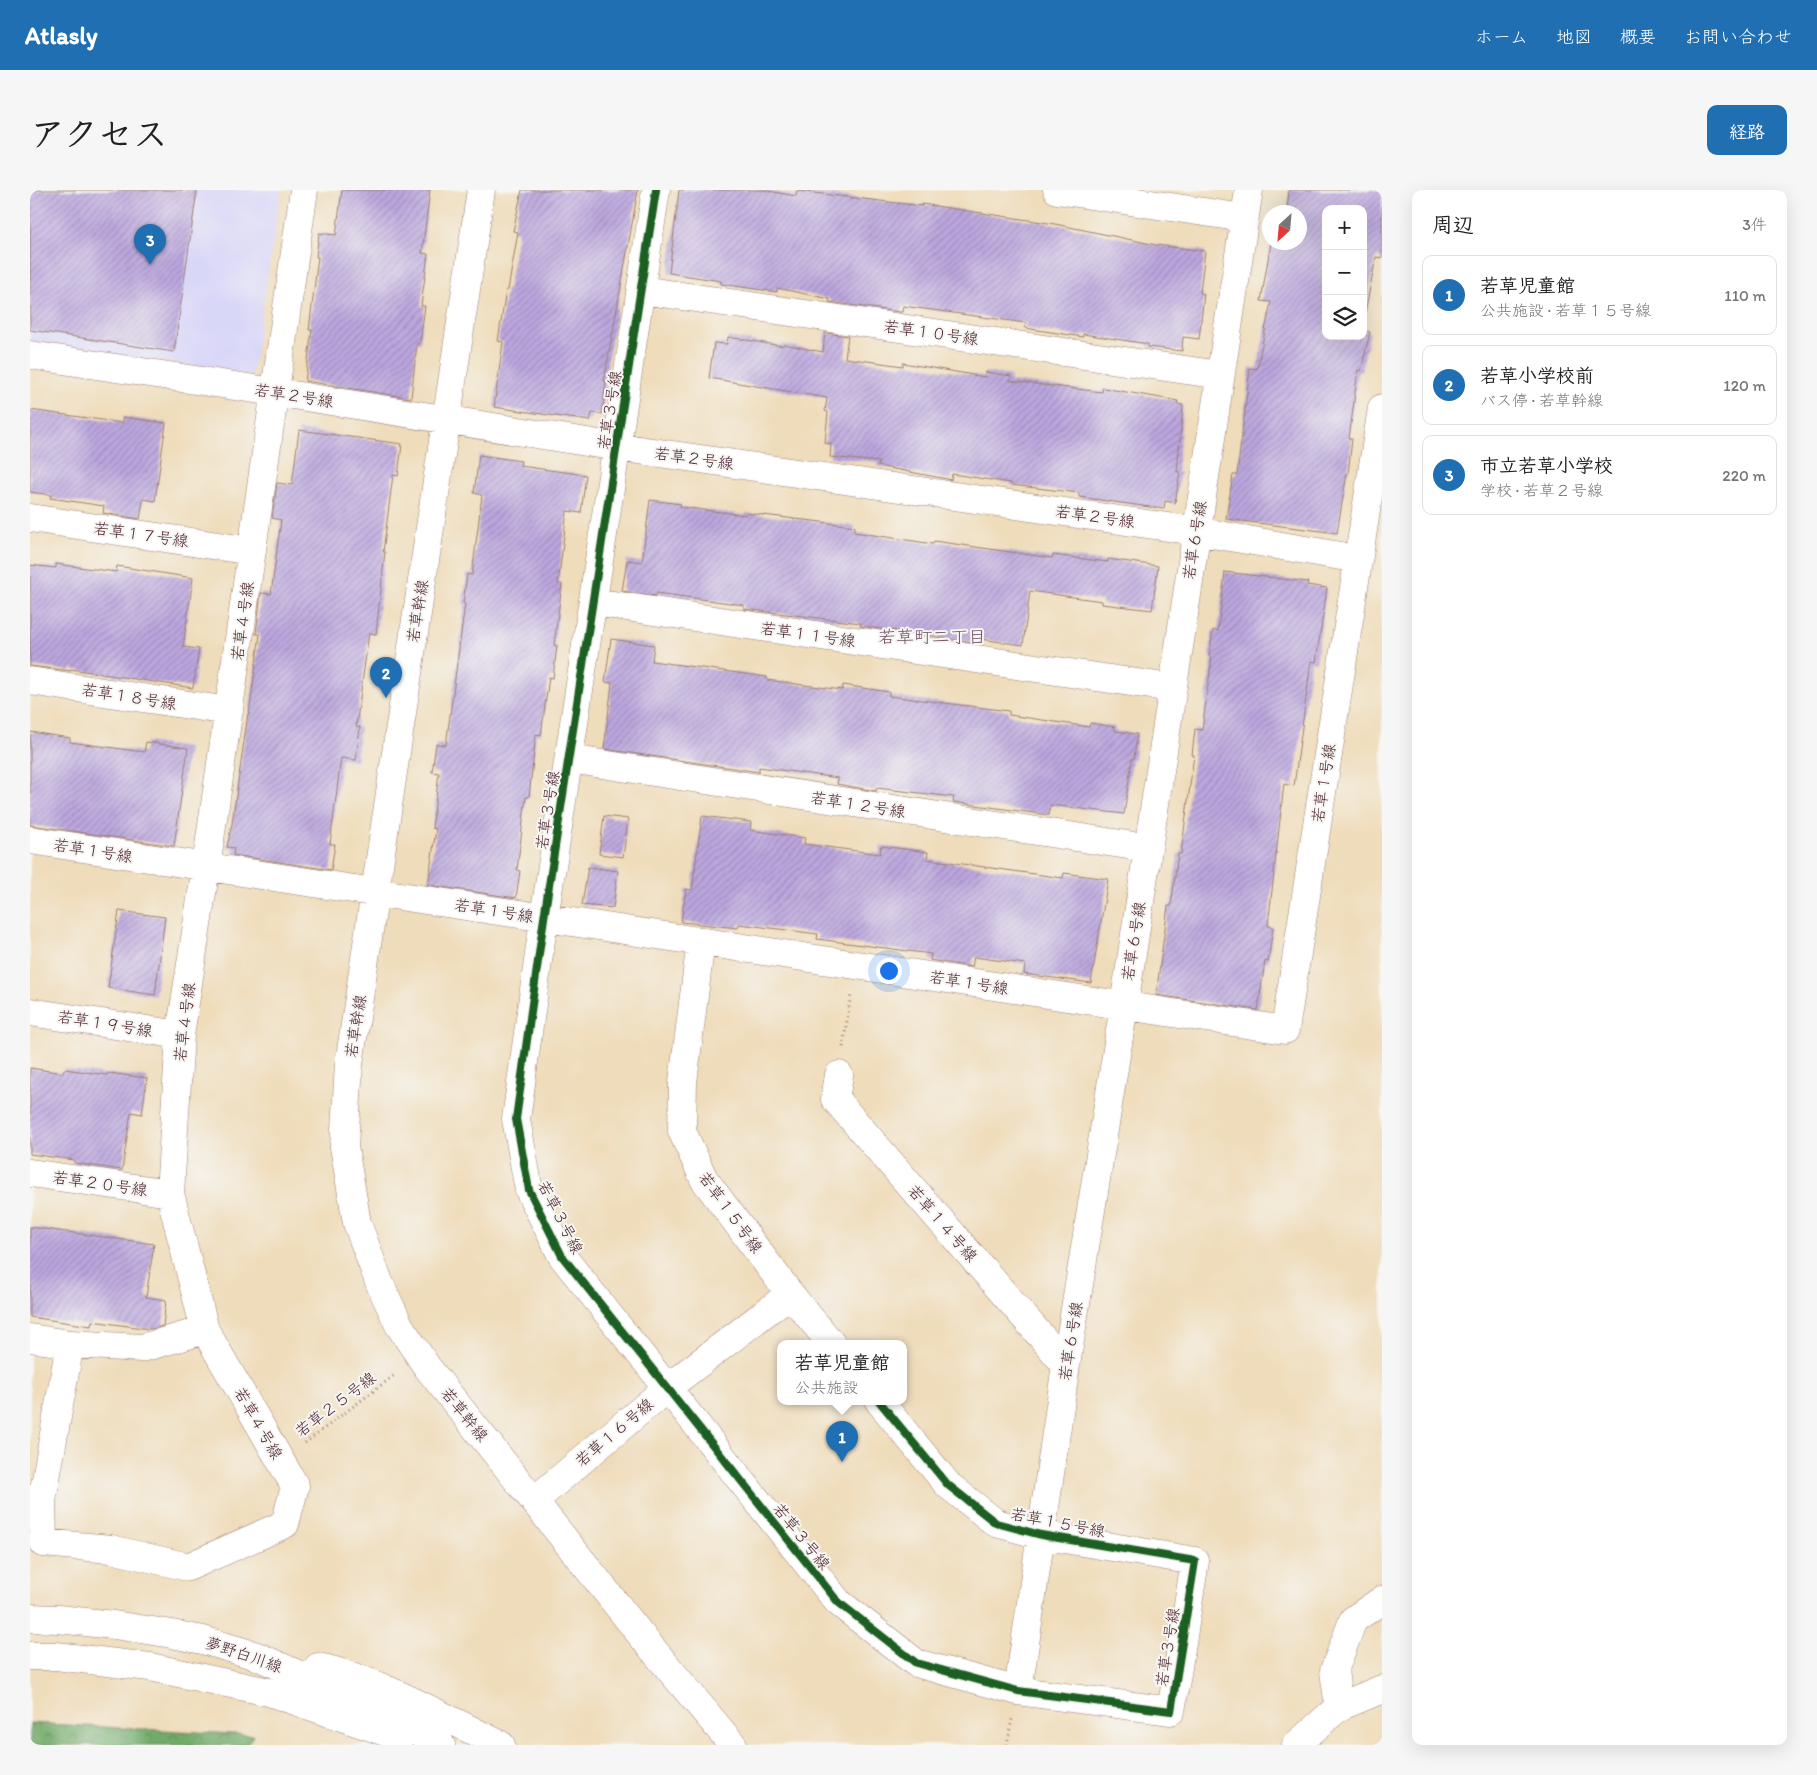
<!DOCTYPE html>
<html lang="ja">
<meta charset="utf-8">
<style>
:root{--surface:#fff;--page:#f6f6f6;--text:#222;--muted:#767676;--line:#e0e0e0;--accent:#1f6fb2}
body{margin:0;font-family:Itim,"Klee One",sans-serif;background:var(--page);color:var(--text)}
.controls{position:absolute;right:15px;top:15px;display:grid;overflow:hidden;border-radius:10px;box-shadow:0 5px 20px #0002}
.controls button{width:45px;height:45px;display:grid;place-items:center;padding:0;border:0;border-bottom:1px solid var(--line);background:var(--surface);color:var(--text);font:25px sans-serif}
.compass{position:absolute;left:1232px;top:15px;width:45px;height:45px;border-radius:50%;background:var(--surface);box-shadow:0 5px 20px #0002;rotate:206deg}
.you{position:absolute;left:858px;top:780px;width:18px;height:18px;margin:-12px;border:4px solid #fff;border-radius:50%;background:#1a73e8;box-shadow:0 0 0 8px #1a73e833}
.badge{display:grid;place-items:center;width:32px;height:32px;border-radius:50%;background:var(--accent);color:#fff;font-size:16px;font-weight:700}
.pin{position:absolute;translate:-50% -41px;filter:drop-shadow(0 1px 2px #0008)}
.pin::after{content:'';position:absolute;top:26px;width:18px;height:15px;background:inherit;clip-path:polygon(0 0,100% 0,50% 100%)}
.popup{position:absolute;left:747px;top:1150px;width:130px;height:65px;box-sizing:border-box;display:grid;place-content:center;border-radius:10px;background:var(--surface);filter:drop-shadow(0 1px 4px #0005);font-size:16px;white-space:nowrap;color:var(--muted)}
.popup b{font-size:19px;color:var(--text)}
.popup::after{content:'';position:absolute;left:50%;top:100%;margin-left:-10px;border:10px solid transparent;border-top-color:var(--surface)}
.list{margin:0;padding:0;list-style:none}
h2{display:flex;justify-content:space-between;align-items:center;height:65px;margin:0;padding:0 20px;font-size:21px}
h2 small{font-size:16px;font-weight:400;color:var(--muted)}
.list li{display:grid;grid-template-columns:32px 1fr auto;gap:15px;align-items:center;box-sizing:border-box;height:80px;margin:0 10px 10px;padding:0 10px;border:1px solid var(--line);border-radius:10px}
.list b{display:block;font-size:19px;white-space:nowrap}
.list p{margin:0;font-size:16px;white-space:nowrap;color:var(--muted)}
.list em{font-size:16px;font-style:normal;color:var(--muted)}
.icon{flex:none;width:28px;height:28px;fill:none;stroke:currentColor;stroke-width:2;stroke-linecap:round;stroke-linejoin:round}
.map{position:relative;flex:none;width:1352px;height:1555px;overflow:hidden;border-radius:10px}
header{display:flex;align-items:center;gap:30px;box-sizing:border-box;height:70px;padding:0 25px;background:var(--accent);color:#fff}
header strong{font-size:24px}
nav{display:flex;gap:28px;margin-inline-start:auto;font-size:18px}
.intro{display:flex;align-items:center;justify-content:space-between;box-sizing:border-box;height:120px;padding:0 30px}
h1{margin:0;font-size:35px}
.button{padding:12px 22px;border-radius:10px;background:var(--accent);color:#fff;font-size:18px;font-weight:700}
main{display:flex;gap:30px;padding:0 30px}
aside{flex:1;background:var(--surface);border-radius:10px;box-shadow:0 5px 20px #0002}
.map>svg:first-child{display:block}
.built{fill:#d9d7f8}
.forest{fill:url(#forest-crowns);stroke:#5e644a}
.building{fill:url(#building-hatch)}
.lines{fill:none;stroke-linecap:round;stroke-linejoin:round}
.minor-casing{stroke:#9c7e72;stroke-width:29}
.path{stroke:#9c7e72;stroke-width:3;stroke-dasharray:1 4;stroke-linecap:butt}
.minor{stroke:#fff;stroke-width:28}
.cycleway-casing{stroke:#f6f6f2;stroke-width:11}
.cycleway{stroke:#1b5e20;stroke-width:8}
.labels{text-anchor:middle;stroke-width:4;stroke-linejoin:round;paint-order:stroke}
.street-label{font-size:16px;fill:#4a1f2b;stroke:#f6f6f2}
.neighbourhood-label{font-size:18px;fill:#724f6a;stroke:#f6f6f2}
</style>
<header>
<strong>Atlasly</strong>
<nav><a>ホーム</a><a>地図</a><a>概要</a><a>お問い合わせ</a></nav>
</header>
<div class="intro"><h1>アクセス</h1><a class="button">経路</a></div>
<main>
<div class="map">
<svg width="1352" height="1555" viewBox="0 0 1352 1555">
<defs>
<pattern id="forest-crowns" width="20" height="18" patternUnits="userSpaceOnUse" patternTransform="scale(1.25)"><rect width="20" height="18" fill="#71aa69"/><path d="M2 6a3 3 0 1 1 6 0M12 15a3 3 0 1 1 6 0" fill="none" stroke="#5f8a57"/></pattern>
<pattern id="building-hatch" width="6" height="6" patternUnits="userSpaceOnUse" patternTransform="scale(1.25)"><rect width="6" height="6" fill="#bca8df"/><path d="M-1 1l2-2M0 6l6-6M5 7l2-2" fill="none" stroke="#9b88b5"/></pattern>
</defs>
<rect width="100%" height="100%" fill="#f6f6f2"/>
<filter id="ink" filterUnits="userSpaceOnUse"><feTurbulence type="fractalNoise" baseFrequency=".02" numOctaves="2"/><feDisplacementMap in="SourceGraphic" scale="10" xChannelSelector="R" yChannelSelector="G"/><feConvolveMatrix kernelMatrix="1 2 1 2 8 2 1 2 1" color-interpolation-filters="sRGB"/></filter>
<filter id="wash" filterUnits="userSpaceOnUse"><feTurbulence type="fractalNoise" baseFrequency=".0096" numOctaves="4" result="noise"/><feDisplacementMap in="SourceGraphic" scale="20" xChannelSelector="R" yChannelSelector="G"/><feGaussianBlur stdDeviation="1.12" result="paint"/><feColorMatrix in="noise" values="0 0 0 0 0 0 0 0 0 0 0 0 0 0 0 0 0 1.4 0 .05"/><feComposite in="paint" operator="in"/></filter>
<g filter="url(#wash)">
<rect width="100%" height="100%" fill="#efdcba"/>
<path class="built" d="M0 0H251L222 185 0 151Z"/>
<path class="forest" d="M0 1533 224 1545 216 1555H0Z"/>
<g id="blocks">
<path class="building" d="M0 0H167L144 162 0 140Z
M312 0H400L392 63 398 64 391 116H395L390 153H387L381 208 275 191 282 140H279L288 67H286L289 43 306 45Z
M492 0H608L574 191H576L572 224 562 223 560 231 464 217 473 152 468 151 476 100H478L488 42 483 41Z
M649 0H733L766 6 767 1 892 16V14L1025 34 1126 55 1175 61 1170 103 1174 104 1169 149 1153 147 1152 161 1118 157V154L1053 144V147L995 138 996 133 873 116 872 122H870L799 112 800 109 747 98V102L691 94V91L639 83Z
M1259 0H1352V68L1346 67 1333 133V19H1296V146H1333V140L1340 142 1331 181 1328 180 1319 249H1322L1318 284 1317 283 1307 343 1196 329 1203 285H1207L1220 178 1227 179 1241 112 1231 111 1241 52H1270V22H1257Z
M795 143 818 146 815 168 873 176V173L955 187V182L981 186 980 191 1072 202 1073 198 1148 211 1147 214 1153 215 1147 282H1150L1145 313 1135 311 1134 319 1049 307V303L981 295V293L922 284 921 290 917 289 848 276 849 272 800 267 801 254 795 253 798 222 795 221 797 208 679 188 684 153 697 154 698 147 752 156 753 154 793 162Z
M0 220 93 233V227L136 233 125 311 113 309 110 329 73 323 74 316 20 308 21 305 0 302Z
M269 240 372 254 368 286 363 285 353 362H355L346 444 339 443 326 537H330L326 570 311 568 300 654H305L301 680 203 665 204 658 197 657 202 634 218 524H219L230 444H226L231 403 241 404 251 330 242 328 247 293 262 295Z
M449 265 491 271 490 276 556 285 551 323 537 321 528 394H532L524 455 527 456 523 488 519 487 511 545 506 544 499 607H496L487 680 490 681 486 708 398 695 406 639 402 638 409 583 402 582 406 554 416 555 435 414 433 413 437 384 442 385 452 305 444 303Z
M620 310 651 314 650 317 715 325 716 323 825 336 824 342 903 354 904 351 1022 368 1023 365 1078 372V369L1128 376 1122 420 1072 414V411L1000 401 993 455 943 448 942 452 887 444 830 436 831 433 714 419V415L627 403 626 406 592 401 597 370 612 372Z
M26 374 86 382 87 376 163 388 153 457 169 459 163 498 41 479V481L0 476V375L26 378Z
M1195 382 1278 392 1277 395 1297 398 1286 472 1281 471 1264 596 1254 594 1238 736 1243 737 1238 772 1235 771 1228 820 1126 805 1138 716H1141L1148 664H1151L1164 565H1162L1165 539 1172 540 1182 467 1179 466 1183 440 1188 441Z
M581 449 624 455 622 471 737 487V490L812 500 813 495 859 502V506L979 521V525L1059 537 1060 533 1085 537V541L1107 544 1104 569H1102L1094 624 1020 615 1019 625 923 612 924 607 847 598 846 601 807 594 808 588 729 577V582L574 559 582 493 575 492Z
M0 542 40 548V552L114 562 116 552 158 558 144 656 0 635Z
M574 626 598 629 593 667 569 664Z
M672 626 721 632 720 640 775 648 774 654 850 664 851 656 898 662 897 669 1033 688 1034 683 1078 689 1061 793 994 784 995 774 944 767 942 777 900 770 901 764 787 749 788 744 709 734 708 738 651 732 656 699 662 700Z
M558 677 588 681 583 718 552 715Z
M89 721 135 727 125 805 78 798Z
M0 878 33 883 34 879 77 885 78 883 117 888 112 924 101 922 92 980 44 973V970L0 964Z
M0 1037 124 1054 116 1107 136 1110 133 1136 120 1139 62 1131 61 1136 0 1127Z"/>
</g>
</g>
<g filter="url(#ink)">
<use href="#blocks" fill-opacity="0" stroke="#9c7e72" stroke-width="1"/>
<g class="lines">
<g class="minor-casing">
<path id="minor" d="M451 0 319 874 314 957 327 1033 349 1092 369 1135 397 1177 615 1450 703 1555
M626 0 514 728 486 929 499 1000 532 1066 808 1412 886 1473 988 1501 1141 1521 1165 1371 1011 1345 966 1333 918 1295 849 1211
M1027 0 1214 28
M611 100 1190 185
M0 165 244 202 588 257 1165 341 1328 369
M0 328 222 361
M563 412 1141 498
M0 491 199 521
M539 569 1117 658
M0 650 1255 840 1352 218
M671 751 653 892 652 941 674 989 760 1104 801 1153
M0 822 150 845
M809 885 805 909 1036 1175
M0 983 140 1003
M0 1148 40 1154 112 1158 175 1140
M0 1309 12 1311 13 1353 81 1359 158 1377 255 1334 265 1296 175 1140 140 1003 150 845 176 677 274 0
M505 1310 637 1198 760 1104
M12 1311 40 1154
M0 1428 28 1429 84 1435 136 1443 173 1450 227 1466 339 1516 411 1555
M0 1466H26L120 1477 239 1502 370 1547
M288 1477C348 1489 415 1528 471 1555
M988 1501 1036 1175 1094 816 1219 0
M1309 1517 1304 1481 1323 1430 1352 1410
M1266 1555 1309 1517 1352 1499"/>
</g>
<path class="path" d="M813 857 821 804
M275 1253 366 1184
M977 1555 982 1529"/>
<use href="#minor" class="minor"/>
<g class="cycleway-casing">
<path id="cycleway" d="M626 0 514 728 486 929 499 1000 532 1066 808 1412 886 1473 988 1501 1141 1521 1165 1371 1011 1345 966 1333 918 1295 849 1211"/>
</g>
<use href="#cycleway" class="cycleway"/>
</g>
</g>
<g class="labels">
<g class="street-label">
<text transform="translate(901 142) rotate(8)" y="6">若草１０号線</text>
<text transform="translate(264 205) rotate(9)" y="6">若草２号線</text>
<text transform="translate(579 220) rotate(-81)" y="6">若草３号線</text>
<text transform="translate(664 268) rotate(8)" y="6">若草２号線</text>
<text transform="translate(1065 326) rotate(8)" y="6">若草２号線</text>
<text transform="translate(111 344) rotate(8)" y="6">若草１７号線</text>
<text transform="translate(1164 350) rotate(-81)" y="6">若草６号線</text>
<text transform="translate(387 421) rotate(-81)" y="6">若草幹線</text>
<text transform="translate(212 431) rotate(-82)" y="6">若草４号線</text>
<text transform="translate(778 444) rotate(8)" y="6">若草１１号線</text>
<text transform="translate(99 506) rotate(9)" y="6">若草１８号線</text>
<text transform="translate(1293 593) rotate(-81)" y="6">若草１号線</text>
<text transform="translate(828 614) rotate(9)" y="6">若草１２号線</text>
<text transform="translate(517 620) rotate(-81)" y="6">若草３号線</text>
<text transform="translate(63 660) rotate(9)" y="6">若草１号線</text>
<text transform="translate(464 720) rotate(9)" y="6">若草１号線</text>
<text transform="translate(1103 751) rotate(-81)" y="6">若草６号線</text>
<text transform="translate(939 792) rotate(9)" y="6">若草１号線</text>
<text transform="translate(154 832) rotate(-83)" y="6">若草４号線</text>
<text transform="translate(75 833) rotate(9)" y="6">若草１９号線</text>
<text transform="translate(325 836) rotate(-81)" y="6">若草幹線</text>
<text transform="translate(70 993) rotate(8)" y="6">若草２０号線</text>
<text transform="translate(701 1022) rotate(54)" y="6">若草１５号線</text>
<text transform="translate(531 1027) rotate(63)" y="6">若草３号線</text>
<text transform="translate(913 1033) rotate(49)" y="6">若草１４号線</text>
<text transform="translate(1040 1151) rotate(-81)" y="6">若草６号線</text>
<text transform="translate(305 1214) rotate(-37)" y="6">若草２５号線</text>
<text transform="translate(435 1224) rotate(51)" y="6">若草幹線</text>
<text transform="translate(229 1233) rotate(60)" y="6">若草４号線</text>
<text transform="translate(584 1242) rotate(-40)" y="6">若草１６号線</text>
<text transform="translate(1028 1332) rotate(11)" y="6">若草１５号線</text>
<text transform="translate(772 1346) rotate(51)" y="6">若草３号線</text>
<text transform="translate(1137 1457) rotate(-81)" y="6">若草３号線</text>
<text transform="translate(214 1464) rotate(19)" y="6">夢野白川線</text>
</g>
<g class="neighbourhood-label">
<text x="902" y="453">若草町二丁目</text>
</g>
</g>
</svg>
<div class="controls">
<button>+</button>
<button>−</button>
<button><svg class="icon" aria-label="layers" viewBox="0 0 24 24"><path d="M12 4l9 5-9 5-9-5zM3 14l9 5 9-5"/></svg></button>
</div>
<svg class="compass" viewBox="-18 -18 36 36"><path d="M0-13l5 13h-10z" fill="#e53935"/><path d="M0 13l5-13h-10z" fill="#767676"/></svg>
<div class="you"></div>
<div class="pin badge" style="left:812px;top:1272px">1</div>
<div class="popup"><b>若草児童館</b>公共施設</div>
<div class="pin badge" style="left:356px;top:508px">2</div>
<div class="pin badge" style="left:120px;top:75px">3</div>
</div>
<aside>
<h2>周辺<small>3件</small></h2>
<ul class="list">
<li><span class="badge">1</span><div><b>若草児童館</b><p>公共施設 · 若草１５号線</p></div><em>110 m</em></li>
<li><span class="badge">2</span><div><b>若草小学校前</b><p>バス停 · 若草幹線</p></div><em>120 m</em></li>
<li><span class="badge">3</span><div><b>市立若草小学校</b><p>学校 · 若草２号線</p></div><em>220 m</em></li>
</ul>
</aside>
</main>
